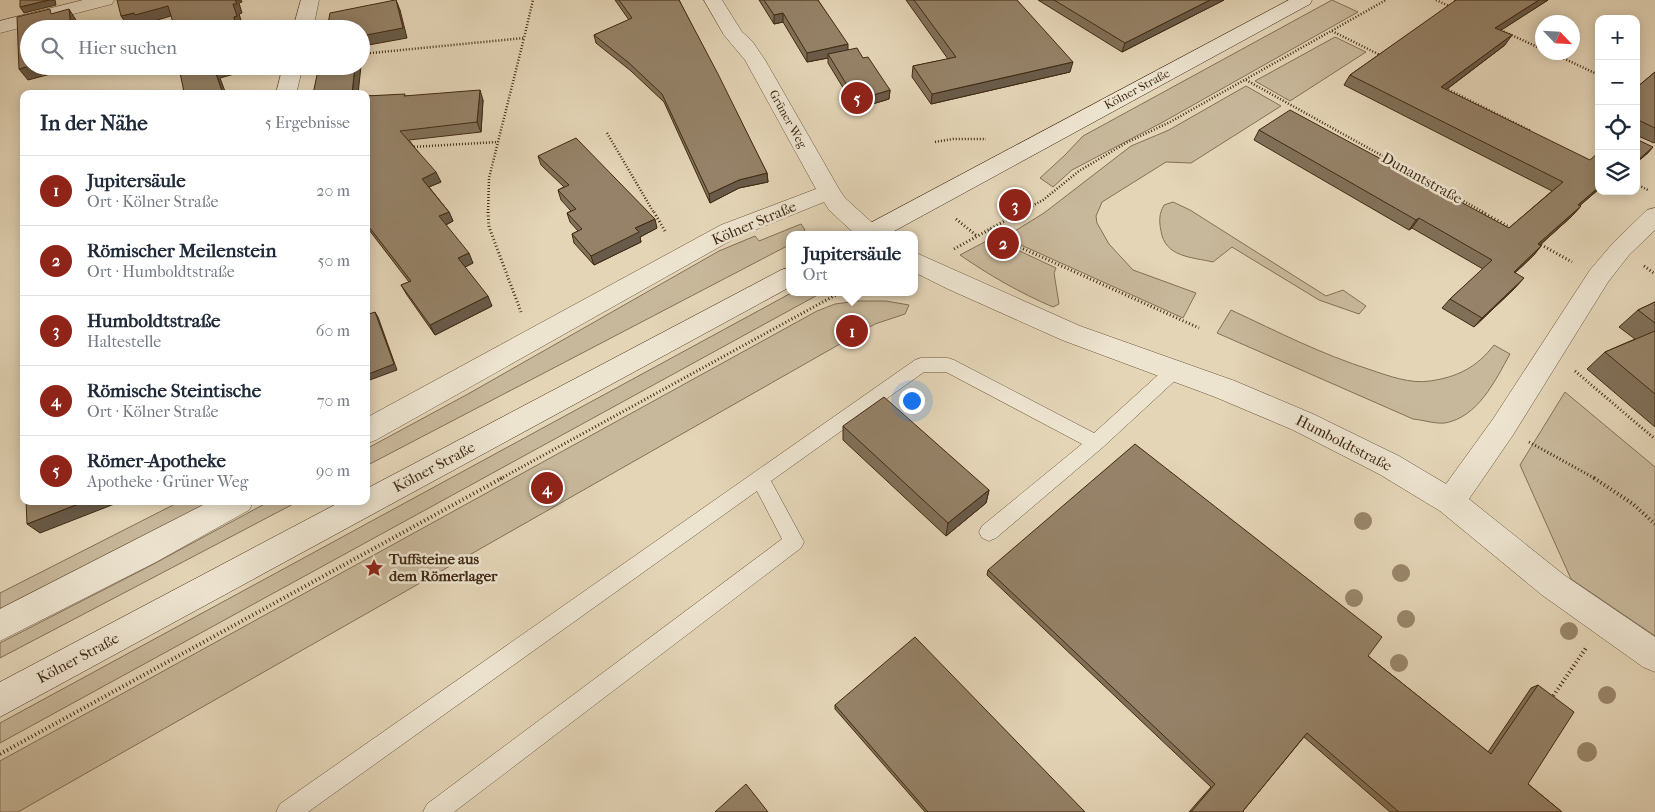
<!DOCTYPE html>
<html lang="de">
<meta charset="utf-8">
<style>
:root{--surface:#fff;--page:#f6f6f7;--text:#1f2937;--muted:#747a83;--line:#e0e1e3;--accent:#8f2418}
body{margin:0;font-family:"IM FELL French Canon",serif;background:var(--page);color:var(--text)}
.controls{position:absolute;right:15px;top:15px;display:grid;overflow:hidden;border-radius:10px;box-shadow:0 2px 12px #0003}
.controls button{width:45px;height:45px;display:grid;place-items:center;padding:0;border:0;border-bottom:1px solid var(--line);background:var(--surface);color:var(--text);font:25px sans-serif}
.compass{position:absolute;left:1535px;top:15px;width:45px;height:45px;border-radius:50%;background:var(--surface);box-shadow:0 2px 12px #0003;rotate:115deg}
.you{position:absolute;left:911px;top:400px;width:18px;height:18px;margin:-12px;border:4px solid #fff;border-radius:50%;background:#1a73e8;box-shadow:0 0 0 8px #1a73e833}
.badge{display:grid;place-items:center;width:32px;height:32px;border-radius:50%;background:var(--accent);color:#fff;font-size:16px;font-weight:700}
.pin{position:absolute;translate:-50% -50%;border:2px solid #fff;box-shadow:0 1px 5px #0006}
.popup{position:absolute;left:786px;top:231px;width:132px;height:65px;box-sizing:border-box;display:grid;place-content:center;border-radius:10px;background:var(--surface);filter:drop-shadow(0 1px 4px #0005);font-size:16px;white-space:nowrap;color:var(--muted)}
.popup b{font-size:19px;color:var(--text)}
.popup::after{content:'';position:absolute;left:50%;top:100%;margin-left:-10px;border:10px solid transparent;border-top-color:var(--surface)}
.list{margin:0;padding:0;list-style:none}
h2{display:flex;justify-content:space-between;align-items:center;height:65px;margin:0;padding:0 20px;font-size:21px}
h2 small{font-size:16px;font-weight:400;color:var(--muted)}
.list li{display:grid;grid-template-columns:32px 1fr auto;gap:15px;align-items:center;box-sizing:border-box;height:70px;padding:0 20px;border-top:1px solid var(--line)}
.list b{display:block;font-size:19px;white-space:nowrap}
.list p{margin:0;font-size:16px;white-space:nowrap;color:var(--muted)}
.list em{font-size:16px;font-style:normal;color:var(--muted)}
.icon{flex:none;width:28px;height:28px;fill:none;stroke:currentColor;stroke-width:2;stroke-linecap:round;stroke-linejoin:round}
.map{position:relative;flex:none;width:1655px;height:812px;overflow:hidden}
.search{position:absolute;background:var(--surface);box-shadow:0 2px 12px #0003;left:20px;top:20px;width:350px;height:55px;display:flex;align-items:center;gap:12px;box-sizing:border-box;padding:0 18px;border-radius:28px;color:var(--muted);font-size:19px}
.panel{position:absolute;background:var(--surface);box-shadow:0 2px 12px #0003;left:20px;top:90px;width:350px;height:415px;border-radius:10px}
.map>svg:first-child{display:block}
.green{fill:#c8b89b;stroke:#847056}
.lines{fill:none;stroke-linecap:round;stroke-linejoin:round}
.service-casing{stroke:#69543b;stroke-width:1}
.minor-casing{stroke:#69543b;stroke-width:1}
.secondary-casing{stroke:#402912;stroke-width:1}
.path-far2{stroke:#402912;stroke-width:2.5;stroke-dasharray:1 2;stroke-linecap:butt}
.path-far1{stroke:#402912;stroke-width:3;stroke-dasharray:1 2.5;stroke-linecap:butt}
.path{stroke:#402912;stroke-width:4;stroke-dasharray:1 3;stroke-linecap:butt}
.service{fill:#ede4d0;fill-rule:evenodd}
.minor{fill:#ede4d0;fill-rule:evenodd}
.secondary{fill:#ede4d0;fill-rule:evenodd}
.tree{fill:#99866b}
.wall{fill:#807059;stroke:#402912}
.shaded-wall{fill:#685b49;stroke:#402912}
.building{fill:#958268;stroke:#402912}
.labels{text-anchor:middle;stroke-width:5;stroke-linejoin:round;paint-order:stroke}
.far-street-label{font-size:12px;fill:#402912;stroke:#ede4d0}
.street-label{font-size:15px;fill:#402912;stroke:#ede4d0}
.poi-label{font-size:15px;font-weight:bold;fill:#402912;stroke:#ede4d0;text-anchor:start}
</style>
<div class="map">
<svg width="1655" height="812" viewBox="0 0 1655 812">
<rect width="100%" height="100%" fill="#e4d5b7"/>
<filter id="stains"><feTurbulence type="fractalNoise" baseFrequency=".004" numOctaves="4"/><feColorMatrix values="0 0 0 0 .2 0 0 0 0 .09 0 0 0 0 .02 0 0 0 .5 -.17"/></filter>
<radialGradient id="worn" r=".72"><stop offset=".6" stop-color="#630" stop-opacity="0"/><stop offset="1" stop-color="#630" stop-opacity=".3"/></radialGradient>
<path class="green" d="M1332 0 1358 12 1163 122 1072 170 1053 187 1040 178 1065 155 1083 136Z
M1335 37 1366 52 1290 101 1255 81Z
M1246 86 1281 106 1191 163 1166 162 1102 202 1096 216 1097 223 1109 244 1133 270 1196 293 1183 318 1021 245 1010 234 1044 213 1131 146 1169 130Z
M1173 202 1190 210 1326 296 1343 290 1366 306 1359 314 1319 300 1232 247 1213 262C1191 257 1165 257 1161 231 1159 221 1159 214 1164 205Z
M801 224 805 230 800 235H790L789 245 366 466V449L468 394 719 251 755 236 759 241Z
M992 238 1056 268 1054 273 1059 304 1053 307C1020 293 989 275 960 255Z
M793 292H823L0 743V723Z
M858 301H886L909 305 905 314 875 324 18 812H0V761L817 311 835 304Z
M1231 310C1278 332 1321 354 1371 370 1389 376 1410 384 1430 381 1458 377 1477 367 1494 345L1510 354C1495 381 1478 417 1445 423 1435 424 1423 420 1413 419L1217 333Z
M1565 392 1655 467V636L1571 579 1520 465Z
M181 501H217L0 612V593Z
M270 501H299L0 658V643L150 566Z"/>
<g class="lines">
<g class="service-casing">
<path id="service" d="M921 358H948L954 360 1094 433 1168 366 1174 364 1180 366 1183 371 1180 376 1102 448 996 538 989 541 982 538 979 532 982 526 1082 444 946 372H924L771 481 804 542 801 548 454 812H423L427 804 782 539 757 491 308 812H276L280 804 915 360Z"/>
</g>
<g class="minor-casing">
<path id="minor" d="M83 0H114L112 4 0 33V21Z
M301 0H319L313 29H293Z
M704 0H722L742 32 752 41 765 60 839 189 845 198 879 229 883 235H856L829 210 824 202 737 237 376 440 366 444V418L721 225 816 189 745 60 724 35Z
M283 66H303L296 94H276Z
M1655 208V230L1629 255 1608 282 1513 435 1469 499 1564 575 1655 637V672L1643 667 1542 595 1440 511 1379 474 1293 430 1215 397 1062 340 948 289 914 272V252L1080 326 1235 381 1313 414 1399 456 1446 484 1493 419 1590 270 1613 243 1647 210Z
M211 501H254L249 510 156 562 0 641V609Z"/>
</g>
<g class="secondary-casing">
<path id="secondary" d="M1289 0H1312L1310 4 887 235H855L859 229Z
M790 267V287L0 717V682L342 501H366V489L781 270Z"/>
</g>
<path class="path-far2" d="M1436 0 1451 7
M1498 29 1542 49
M1332 31 1382 56
M1550 52 1599 75
M361 54 524 38 533 0
M1246 80 1485 213
M1443 87 1531 131
M607 133 654 213
M935 142 953 139H986
M411 147 498 142
M1636 184 1648 190
M488 213 489 178 524 38
M1019 213 1043 200 1079 171 1126 143 1170 122 1386 0"/>
<path class="path-far1" d="M488 212 489 227 521 312
M654 212 666 233
M1482 212 1513 229
M956 219 977 236
M990 229 1015 245 1199 328
M1538 243 1572 262
M954 249 1021 212
M1644 266 1655 274
M853 292H863
M1575 371 1655 439
M1529 442 1596 479
M500 479 841 292"/>
<path class="path" d="M1594 478 1633 504 1655 524
M1551 699 1586 648
M0 754 502 478"/>
<use href="#service" class="service"/>
<use href="#minor" class="minor"/>
<use href="#secondary" class="secondary"/>
</g>
<g class="tree">
<circle cx="1363" cy="521" r="9"/>
<circle cx="1401" cy="573" r="9"/>
<circle cx="1354" cy="598" r="9"/>
<circle cx="1406" cy="619" r="9"/>
<circle cx="1569" cy="631" r="9"/>
<circle cx="1399" cy="663" r="9"/>
<circle cx="1607" cy="695" r="9"/>
<circle cx="1587" cy="752" r="10"/>
</g>
<path class="wall" d="M615 0H679L767 173 768 182 739 188 710 203 664 102 631 71 596 43 594 35 629 20Z
M759 0H818L848 50 863 58 890 90 889 99 856 109 828 63V58L807 62 783 22 774 24Z
M906 0H1017L1070 72 931 104 912 77 913 66 948 59Z
M1038 0H1224L1122 52Z
M1454 0H1548L1501 30 1505 45 1446 90 1599 189 1579 206H1581L1572 216 1540 245 1541 246 1533 256 1515 273V288L1474 327 1442 308 1450 299 1483 269 1412 228 1409 230 1254 140 1259 130 1509 228 1552 191 1344 85 1350 75 1456 1Z
M1655 72V142L1654 143 1636 135V88Z
M366 96H406L483 100 481 132 409 140 441 182 429 187 449 212 453 221 446 225 473 263 465 267 492 306 435 335 407 295 401 285 409 282 366 226Z
M538 156 657 228 640 237 641 242 594 265 574 243 572 234 578 231 570 222 567 213 571 211 561 200 558 190 564 187 541 165Z
M1655 302V427L1587 369 1605 352 1635 339 1619 327 1638 310Z
M843 426 989 490 986 503 946 536 843 440Z
M988 570 1368 656 1488 752 1531 688 1538 685 1528 784 1562 812H1390L1304 737 1243 811 1244 812H1189L1211 787 987 575Z
M835 705 1085 812H925L835 709Z"/>
<path class="shaded-wall" d="M49 0H55L56 5 24 13 20 7Z
M235 0H241L242 2 239 3 242 13 239 14 243 26 239 27 240 29H236L234 17 233 4Z
M396 0 400 10 407 38 363 46 361 64V36Z
M1210 0H1224L1122 52 1125 43Z
M1539 0H1548L1489 38 1495 28Z
M168 6 174 15 141 25 140 23 128 26 121 16Z
M69 9 76 20 77 29H71Z
M783 13V22L774 24V15Z
M1512 35 1505 45 1435 98 1441 87Z
M848 44V53L828 54V58L807 62V53Z
M1073 62 1070 72 931 104 932 94Z
M30 66H81L28 80 19 69Z
M220 66H244L245 71 220 78 226 94H223L214 68Z
M355 66H361L358 94H352Z
M480 90 483 100 481 132 477 122Z
M890 90 889 99 856 109V100Z
M1653 147 1648 153 1636 163V162Z
M436 172 441 182 426 188 422 179Z
M767 173 768 182 739 188 710 203 709 194 739 180Z
M1599 187V189L1569 215 1578 205Z
M1581 206 1572 216 1530 254 1538 244Z
M449 212 453 221 443 226 439 216Z
M1419 218 1412 228 1409 230 1416 220Z
M655 219 657 228 640 237 641 242 594 265 591 256 635 228Z
M1541 246 1533 256 1505 282 1514 272Z
M469 253 473 263 463 268 458 258Z
M1524 278 1515 288 1474 327 1482 318Z
M488 296 492 306 435 335 430 325Z
M375 312 378 317 397 370 367 381 366 375Z
M989 490 986 503 946 536 948 523Z
M86 501H122L40 533 27 524Z"/>
<path class="building" d="M20 0H49L20 7Z
M117 0H235L237 4H233L237 16 234 17 236 28 175 29 168 6 135 15 134 13 121 16Z
M395 0H396L403 28 361 36V29H327L330 13Z
M619 0H679L718 74 767 173 739 180 709 194 662 94 629 63 594 35 632 18Z
M764 0H818L848 44 807 53 783 13 774 15Z
M914 0H1017L1073 62 932 94 913 66 956 57Z
M1054 0H1210L1125 43Z
M1456 0H1539L1495 28 1512 35 1441 87 1590 160 1599 152V187L1578 205 1581 206 1538 244 1541 246 1514 272 1524 278 1482 318 1450 299 1492 260 1419 218 1416 220 1259 130 1290 110 1509 228 1563 182 1350 75Z
M50 9 51 14 69 9 71 29H29V66H30L19 69 17 17Z
M857 48 863 58 868 57 890 90 856 100 828 54Z
M185 66H220L214 68 223 94H179L184 92 179 68Z
M319 66H355L352 94H313Z
M1655 72V128L1636 119V88Z
M480 90 477 122 400 131 436 172 422 179 449 212 439 216 469 253 458 258 488 296 430 325 401 285 411 281 366 223V96L405 94 404 96Z
M576 138 655 219 635 228 639 232 591 256 572 234 582 229 567 213 576 209 558 190 569 185 538 156Z
M1636 139 1653 147 1636 162Z
M1655 302V323L1638 310Z
M375 312 394 364 366 375V315Z
M1655 331V394L1605 352Z
M884 397 989 490 948 523 843 426Z
M1135 444 1382 637 1368 656 1491 754 1538 685 1574 712 1528 784 1562 812H1399L1307 733 1243 811 1244 812H1191L1215 784 988 570Z
M26 501H86L27 524Z
M915 637 1085 812H928L835 705Z
M746 784 768 812H715Z"/>
<defs>
<g id="sight-bare" transform="scale(1.5)"><path d="M0-6L1.8-2.2L6-1.7L2.9 1.2L3.7 5.4L0 3.3L-3.7 5.4L-2.9 1.2L-6-1.7L-1.8-2.2Z" fill="#8f2418" stroke="#ede4d0" stroke-width="2.5" paint-order="stroke"/></g>
</defs>
<g fill-rule="evenodd">
<use href="#sight-bare" x="374" y="568"/>
</g>
<g class="labels">
<g class="far-street-label">
<text transform="translate(1137 89) rotate(-28)" y="4">Kölner Straße</text>
<text transform="translate(788 119) rotate(61)" y="4">Grüner Weg</text>
</g>
<g class="street-label">
<text transform="translate(1422 178) rotate(29)" y="5">Dunantstraße</text>
<text transform="translate(754 223) rotate(-23)" y="5">Kölner Straße</text>
<text transform="translate(1344 443) rotate(27)" y="5">Humboldtstraße</text>
<text transform="translate(434 467) rotate(-28)" y="5">Kölner Straße</text>
<text transform="translate(78 658) rotate(-28)" y="5">Kölner Straße</text>
</g>
<g class="poi-label">
<text x="389" y="564">Tuffsteine aus<tspan x="389" dy="17">dem Römerlager</tspan></text>
</g>
</g>
<rect width="100%" height="100%" filter="url(#stains)"/>
<rect width="100%" height="100%" fill="url(#worn)"/>
</svg>
<div class="controls">
<button>+</button>
<button>−</button>
<button><svg class="icon" aria-label="locate" viewBox="0 0 24 24"><circle cx="12" cy="12" r="6"/><path d="M12 2v4M12 18v4M2 12h4M18 12h4"/></svg></button>
<button><svg class="icon" aria-label="layers" viewBox="0 0 24 24"><path d="M12 4l9 5-9 5-9-5zM3 14l9 5 9-5"/></svg></button>
</div>
<svg class="compass" viewBox="-18 -18 36 36"><path d="M0-13l5 13h-10z" fill="#e53935"/><path d="M0 13l5-13h-10z" fill="#747a83"/></svg>
<div class="you"></div>
<div class="pin badge" style="left:852px;top:331px">1</div>
<div class="popup"><b>Jupitersäule</b>Ort</div>
<div class="pin badge" style="left:1003px;top:243px">2</div>
<div class="pin badge" style="left:1015px;top:205px">3</div>
<div class="pin badge" style="left:547px;top:488px">4</div>
<div class="pin badge" style="left:857px;top:98px">5</div>
<div class="search"><svg class="icon" aria-label="search" viewBox="0 0 24 24"><circle cx="10" cy="10" r="6"/><path d="M15 15l6 6"/></svg>Hier suchen</div>
<section class="panel">
<h2>In der Nähe<small>5 Ergebnisse</small></h2>
<ul class="list">
<li><span class="badge">1</span><div><b>Jupitersäule</b><p>Ort · Kölner Straße</p></div><em>20 m</em></li>
<li><span class="badge">2</span><div><b>Römischer Meilenstein</b><p>Ort · Humboldtstraße</p></div><em>50 m</em></li>
<li><span class="badge">3</span><div><b>Humboldtstraße</b><p>Haltestelle</p></div><em>60 m</em></li>
<li><span class="badge">4</span><div><b>Römische Steintische</b><p>Ort · Kölner Straße</p></div><em>70 m</em></li>
<li><span class="badge">5</span><div><b>Römer-Apotheke</b><p>Apotheke · Grüner Weg</p></div><em>90 m</em></li>
</ul>
</section>
</div>
